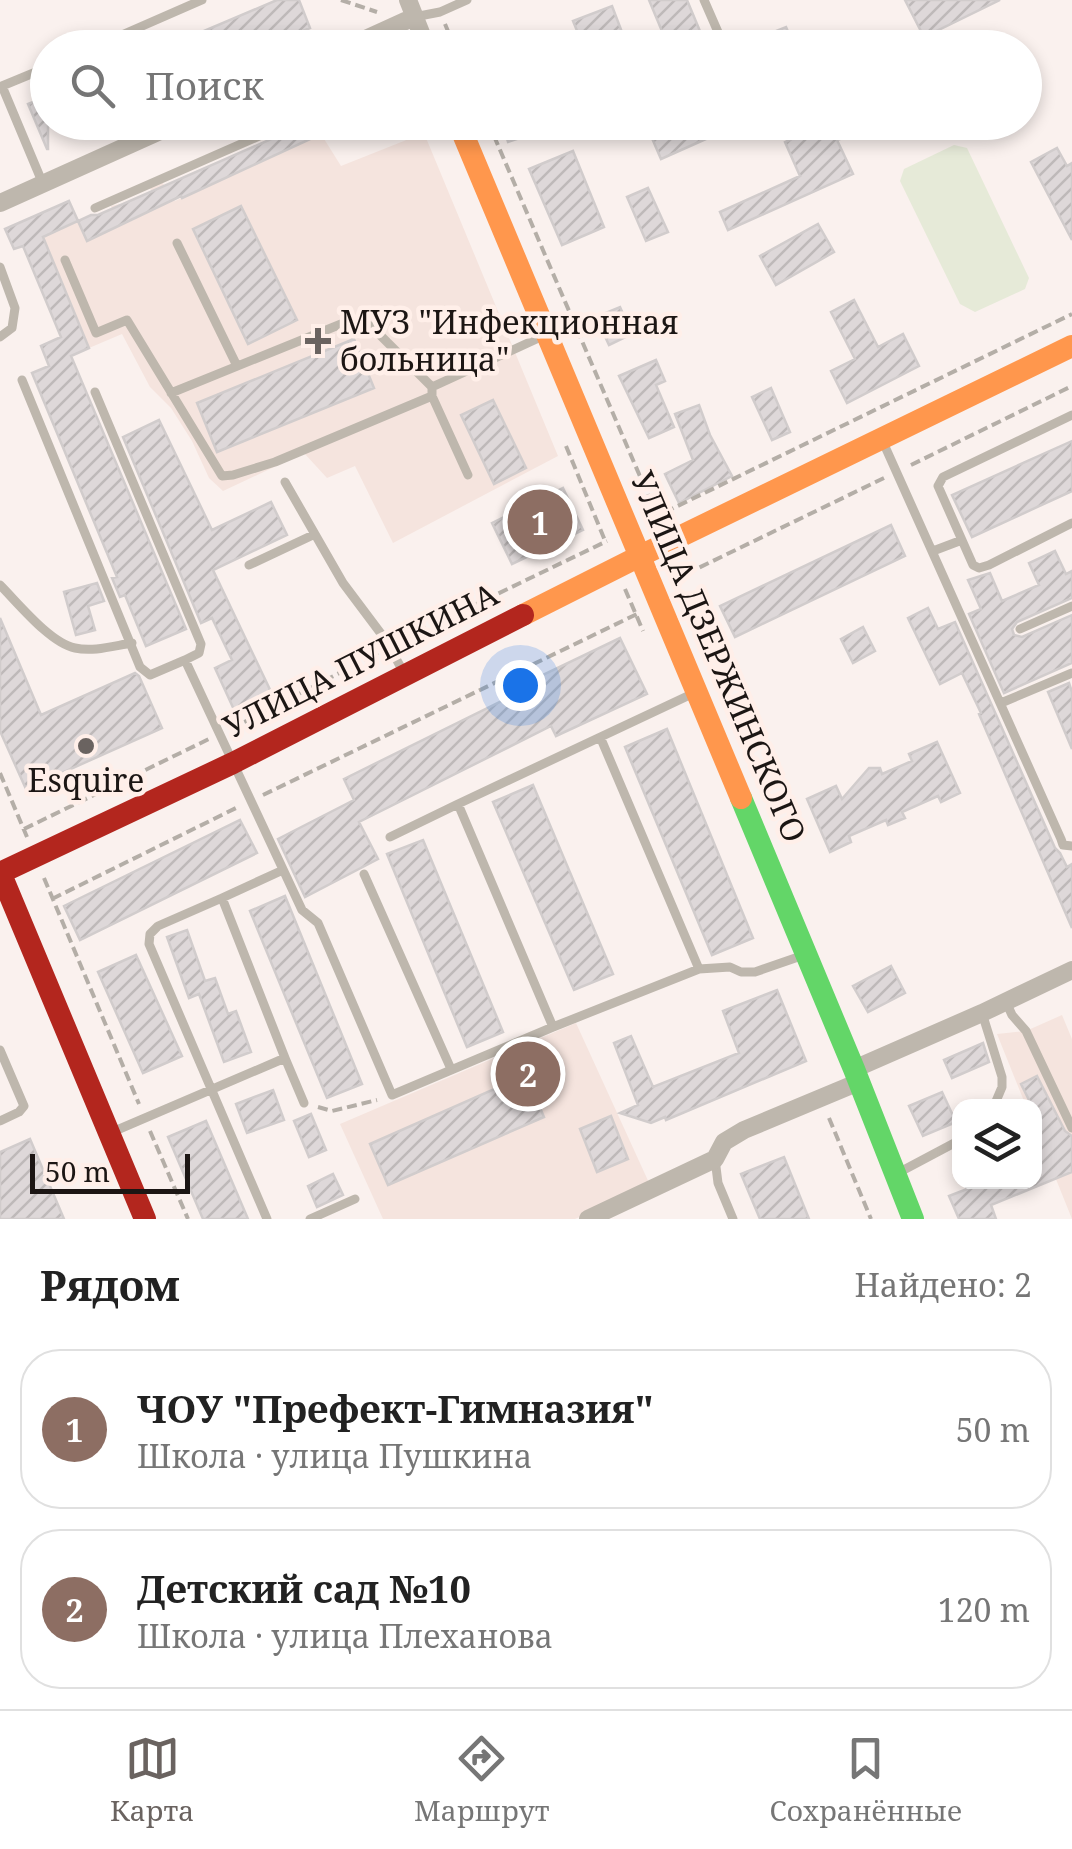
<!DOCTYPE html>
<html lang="ru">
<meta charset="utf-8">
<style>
:root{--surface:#fff;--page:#f2f2f2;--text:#222;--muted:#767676;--line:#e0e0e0;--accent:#6a6360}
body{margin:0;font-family:"Noto Serif",serif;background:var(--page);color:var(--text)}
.controls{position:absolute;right:30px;bottom:30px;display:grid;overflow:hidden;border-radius:20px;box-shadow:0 5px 15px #0003}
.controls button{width:90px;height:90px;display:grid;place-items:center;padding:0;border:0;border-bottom:2px solid var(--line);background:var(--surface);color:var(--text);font:50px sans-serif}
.scale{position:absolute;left:30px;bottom:25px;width:160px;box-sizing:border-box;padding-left:10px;border:5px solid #1c1614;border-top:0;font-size:28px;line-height:35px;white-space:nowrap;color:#1c1614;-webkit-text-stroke:8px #ffefe9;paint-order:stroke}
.you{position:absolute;left:520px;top:685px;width:35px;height:35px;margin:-25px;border:8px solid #fff;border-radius:50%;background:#1a73e8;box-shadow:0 0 0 15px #1a73e833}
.badge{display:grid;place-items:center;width:65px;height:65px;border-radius:50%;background:var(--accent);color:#fff;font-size:32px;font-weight:700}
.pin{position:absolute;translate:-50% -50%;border:5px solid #fff;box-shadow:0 2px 10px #0006}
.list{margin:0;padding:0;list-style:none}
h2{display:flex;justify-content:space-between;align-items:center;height:130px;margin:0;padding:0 40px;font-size:42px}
h2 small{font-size:32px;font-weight:400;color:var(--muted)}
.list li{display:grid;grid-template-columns:65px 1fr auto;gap:30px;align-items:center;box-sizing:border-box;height:160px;margin:0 20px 20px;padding:0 20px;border:2px solid var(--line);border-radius:40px}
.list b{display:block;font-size:38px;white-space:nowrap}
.list p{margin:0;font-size:32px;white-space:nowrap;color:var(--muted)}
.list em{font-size:32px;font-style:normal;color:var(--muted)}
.icon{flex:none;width:55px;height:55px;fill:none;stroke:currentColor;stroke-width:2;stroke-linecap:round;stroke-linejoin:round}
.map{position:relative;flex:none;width:1072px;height:1219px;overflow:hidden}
.search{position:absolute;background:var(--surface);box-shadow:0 5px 15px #0003;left:30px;right:30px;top:30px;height:110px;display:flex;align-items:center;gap:25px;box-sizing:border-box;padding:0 35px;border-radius:55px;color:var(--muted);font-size:38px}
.sheet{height:490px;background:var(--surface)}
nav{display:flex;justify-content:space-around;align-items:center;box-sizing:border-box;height:140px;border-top:2px solid var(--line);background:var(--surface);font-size:28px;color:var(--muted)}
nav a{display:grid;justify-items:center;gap:5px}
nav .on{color:var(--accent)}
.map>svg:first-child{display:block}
.built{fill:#f5e4de}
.pitch{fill:#e6ead8}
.building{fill:url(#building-hatch);stroke:#d1cccc;stroke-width:2.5}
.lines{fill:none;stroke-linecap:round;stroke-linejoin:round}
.path{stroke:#b4aea7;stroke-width:4;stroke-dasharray:10 5;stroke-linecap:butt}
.lane{stroke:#beb7ad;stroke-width:9}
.street{stroke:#beb7ad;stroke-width:18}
.fast{stroke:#63d668;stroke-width:22}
.slow{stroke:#ff974d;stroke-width:22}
.jam{stroke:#b3261e;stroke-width:22}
.poi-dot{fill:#6a6360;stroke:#ffefe9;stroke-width:4}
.labels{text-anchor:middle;stroke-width:9;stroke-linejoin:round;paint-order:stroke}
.poi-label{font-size:32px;fill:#1c1614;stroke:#ffefe9;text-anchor:start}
.street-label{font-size:32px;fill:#1c1614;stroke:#ffefe9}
</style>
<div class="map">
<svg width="1072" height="1219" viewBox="0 0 1072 1219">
<defs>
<pattern id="building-hatch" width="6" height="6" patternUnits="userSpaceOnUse" patternTransform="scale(2.5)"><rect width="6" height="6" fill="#ded8d9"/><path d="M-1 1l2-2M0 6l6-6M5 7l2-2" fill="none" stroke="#beb9b9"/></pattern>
</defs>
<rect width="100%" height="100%" fill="#faf1ee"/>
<path class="built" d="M424 133 558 456 393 543 355 466 327 478 304 453 223 491 209 478 192 441 171 408 150 387 122 334 89 348 43 237 78 221 87 241 120 226 111 206 120 204 129 222 159 207 150 188 162 182 175 201 321 134 341 166Z
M1062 1015 1072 1039V1219L1035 1127 1034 1106H1026L997 1034 1026 1031Z
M576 1023 650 1185 575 1219H383L340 1124Z"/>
<path class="pitch" d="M954 145 967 148 1029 278 1025 289 975 312 960 304 900 181 904 169Z"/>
<path class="building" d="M277 0H299L310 28 263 48H164Z
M649 0H687L707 48H669Z
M905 0H1000L924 37Z
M612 6 628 48H584L573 21Z
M786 27 795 48H738V46Z
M48 96V149H47L28 104Z
M299 122H347L182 198 181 196 87 241 78 221 91 215H98L294 129Z
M502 122H521L526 136 508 142Z
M664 122H744L661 159 648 129Z
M828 122H832L840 139 837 140 853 174 728 230 720 212 800 176 785 142Z
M1057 148 1067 166 1072 163V240L1031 162Z
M573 151 604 227 562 245 529 169Z
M648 188 668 232 646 241 627 197Z
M69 201 78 221 43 237 89 348 71 356 186 629 146 646 125 595 120 597 112 578 117 577 32 373 49 366 41 346 61 337 23 246 14 249 5 229Z
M241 206 297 320 248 344 193 229Z
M818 224 834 252 776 285 760 256Z
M854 300 878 347 903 334 919 366 847 403 831 371 855 359 831 312Z
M620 307 632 334 609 345 596 317Z
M354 339 374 388 217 452 197 403Z
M656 360 665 381 656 385 674 427 649 438 619 376Z
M771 388 790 432 772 440 752 397Z
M493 400 526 468 494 484 461 415Z
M699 405 710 435 732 476 679 503 665 474 693 460 675 414Z
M159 420 212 530 271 502 287 535 213 570 273 696 236 714 215 668 232 660 212 618 201 623 123 437Z
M1072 441V491L972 537 952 495Z
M563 488 583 530 512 564 492 523Z
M891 525 905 556 735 637 720 606Z
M1055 551 1066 574 1072 571V598L1017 622 1012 629 1014 635 1022 637 1072 615V663L1004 693 969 614 981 609 968 580 990 573 1002 601 1039 585 1029 563Z
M97 583 104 601 88 606 95 630 76 635 64 592Z
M928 608 938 629 955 622 1055 848 1060 853 1067 867 1072 864V928L979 714 981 713 962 673 940 684 908 618Z
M0 618 41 715 135 673 139 676 162 728 26 789 0 731Z
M863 627 875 651 853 663 841 639Z
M620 638 647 694 556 736 551 726 359 822 378 859 305 897 278 839 354 800 344 779 532 686 530 681Z
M1069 683 1072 692V749L1048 692Z
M667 729 753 938 712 955 625 747Z
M937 742 960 793 941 802 938 796 902 812 905 818 888 825 886 820 849 836 851 842 830 852 807 799 836 786 842 799 869 768H880L882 774 912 761 909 754Z
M533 785 613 974 574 990 493 802Z
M240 820 257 853 80 940 64 906Z
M423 840 503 1032 467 1047 387 854Z
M285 896 362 1084 327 1098 250 911Z
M187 930 205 981 215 978 228 1014 236 1011 251 1052 224 1062 199 994 189 998 167 937Z
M136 955 182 1056 143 1073 98 972Z
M891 966 905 993 868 1012 853 986Z
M777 990 806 1061 666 1120 665 1117 651 1123 620 1113 638 1105 614 1043 631 1036 653 1087 739 1053 723 1011Z
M983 1043 989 1062 952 1078 944 1060Z
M526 1075 544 1117 388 1185 370 1144Z
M1037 1076 1065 1131 1072 1136V1172L991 1205 996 1219H959L949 1196 985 1182H1034V1106H1032L1021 1084Z
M273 1090 284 1120 247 1133 236 1104Z
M942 1092 956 1122 923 1136 909 1106Z
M311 1114 326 1150 309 1157 294 1121Z
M611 1116 628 1159 597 1172 580 1129Z
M206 1121 248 1219H203L168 1137Z
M30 1139 64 1219H0V1152Z
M784 1157 809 1219H760L741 1174Z
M333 1174 343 1195 317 1207 308 1186Z"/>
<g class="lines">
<path class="path" d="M341 0 377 12
M445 24 455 48
M488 122 657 516
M566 446 606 543
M911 465 1072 386
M651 519 1072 314
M676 585 686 574 884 478
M625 589 643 631
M404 639 607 541
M231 729 378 653
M0 773 27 837
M263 795 637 614
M24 829 209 739
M44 878 139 1104
M52 899 236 808
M318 1107 332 1111 377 1100
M829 1118 871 1219
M150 1131 188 1219"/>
<path class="lane" d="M704 0 725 48
M414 17 440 12 467 0
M92 48 202 0
M583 122H591
M43 184 2 86 48 67
M95 208 291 122
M177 243 237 366
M65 260 96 333 127 320 222 476 233 475 275 462 432 396 468 475
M0 267 15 308 12 328 0 337
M22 380 140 667 150 675 185 660 302 910 318 923 392 1095 553 1027 699 969 730 967 741 972H755L804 955
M432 387 543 336
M95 392 201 644 199 653 185 660
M171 393 346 322 359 320 372 327 432 387V396
M1072 415 943 477 938 486 973 565 979 568 989 565 1072 523
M883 442 1061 839 1063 845 1072 846
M285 482 343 583 385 639 404 673
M933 551 962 540
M249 565 313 535
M0 585C18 603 50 643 75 648 93 652 113 646 132 643
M1020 629 1072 606
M1001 703 1072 673
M601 739 699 969
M390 837 458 804
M283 870 222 898 285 1058
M364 874 451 1069
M222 898 158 926 150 934 149 944 267 1219
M1006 1002 1012 1015 1026 1031 1072 1128
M982 1013 1002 1077V1087L994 1106
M553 1027 458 804 694 693
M0 1050 24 1106 19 1112 0 1121
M117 1130 285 1058 304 1103
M715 1159 718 1183 733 1219
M896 1174 960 1140
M310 1219 355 1199"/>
<path class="street" d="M408 0 427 48
M346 48 414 17
M0 203 180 122
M854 1069 982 1013 1072 970
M588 1219 715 1159 724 1142 744 1130 859 1082"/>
<path class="fast" d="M741 798 854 1069 913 1219"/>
<path class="slow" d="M458 122 741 798
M523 615 640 556 1072 346"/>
<path class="jam" d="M0 872 145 1219
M0 873 233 763 523 615"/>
</g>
<g class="poi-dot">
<path d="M313 326h10v10h10v10h-10v10h-10v-10h-10v-10h10z"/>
<circle cx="86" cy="746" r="10"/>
</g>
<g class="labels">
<g class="poi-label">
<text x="340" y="334">МУЗ "Инфекционная<tspan x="340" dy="37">больница"</tspan></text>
<text x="86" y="792" text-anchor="middle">Esquire</text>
</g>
<g class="street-label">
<text transform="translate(718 657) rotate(67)" y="11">УЛИЦА ДЗЕРЖИНСКОГО</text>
<text transform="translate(361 661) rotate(-27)" y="11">УЛИЦА ПУШКИНА</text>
</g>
</g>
</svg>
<div class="controls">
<button><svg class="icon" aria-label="layers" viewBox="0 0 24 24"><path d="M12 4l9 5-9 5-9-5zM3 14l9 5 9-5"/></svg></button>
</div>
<div class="scale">50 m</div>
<div class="you"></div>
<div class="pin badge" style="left:540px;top:522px;background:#8d6e63">1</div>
<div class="pin badge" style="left:528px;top:1074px;background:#8d6e63">2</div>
<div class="search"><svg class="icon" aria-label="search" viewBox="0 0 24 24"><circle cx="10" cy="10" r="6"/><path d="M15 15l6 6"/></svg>Поиск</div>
</div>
<section class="sheet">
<h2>Рядом<small>Найдено: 2</small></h2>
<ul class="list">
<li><span class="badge" style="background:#8d6e63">1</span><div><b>ЧОУ &quot;Префект-Гимназия&quot;</b><p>Школа · улица Пушкина</p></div><em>50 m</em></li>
<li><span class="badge" style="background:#8d6e63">2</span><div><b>Детский сад №10</b><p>Школа · улица Плеханова</p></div><em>120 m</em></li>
</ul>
</section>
<nav>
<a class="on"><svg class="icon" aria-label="map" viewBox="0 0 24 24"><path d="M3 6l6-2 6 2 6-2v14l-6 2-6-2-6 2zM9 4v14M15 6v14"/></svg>Карта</a>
<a><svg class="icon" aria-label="directions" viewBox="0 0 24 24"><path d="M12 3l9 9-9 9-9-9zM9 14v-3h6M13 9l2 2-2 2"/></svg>Маршрут</a>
<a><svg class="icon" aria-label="saved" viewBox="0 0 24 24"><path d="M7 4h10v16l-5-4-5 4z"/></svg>Сохранённые</a>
</nav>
